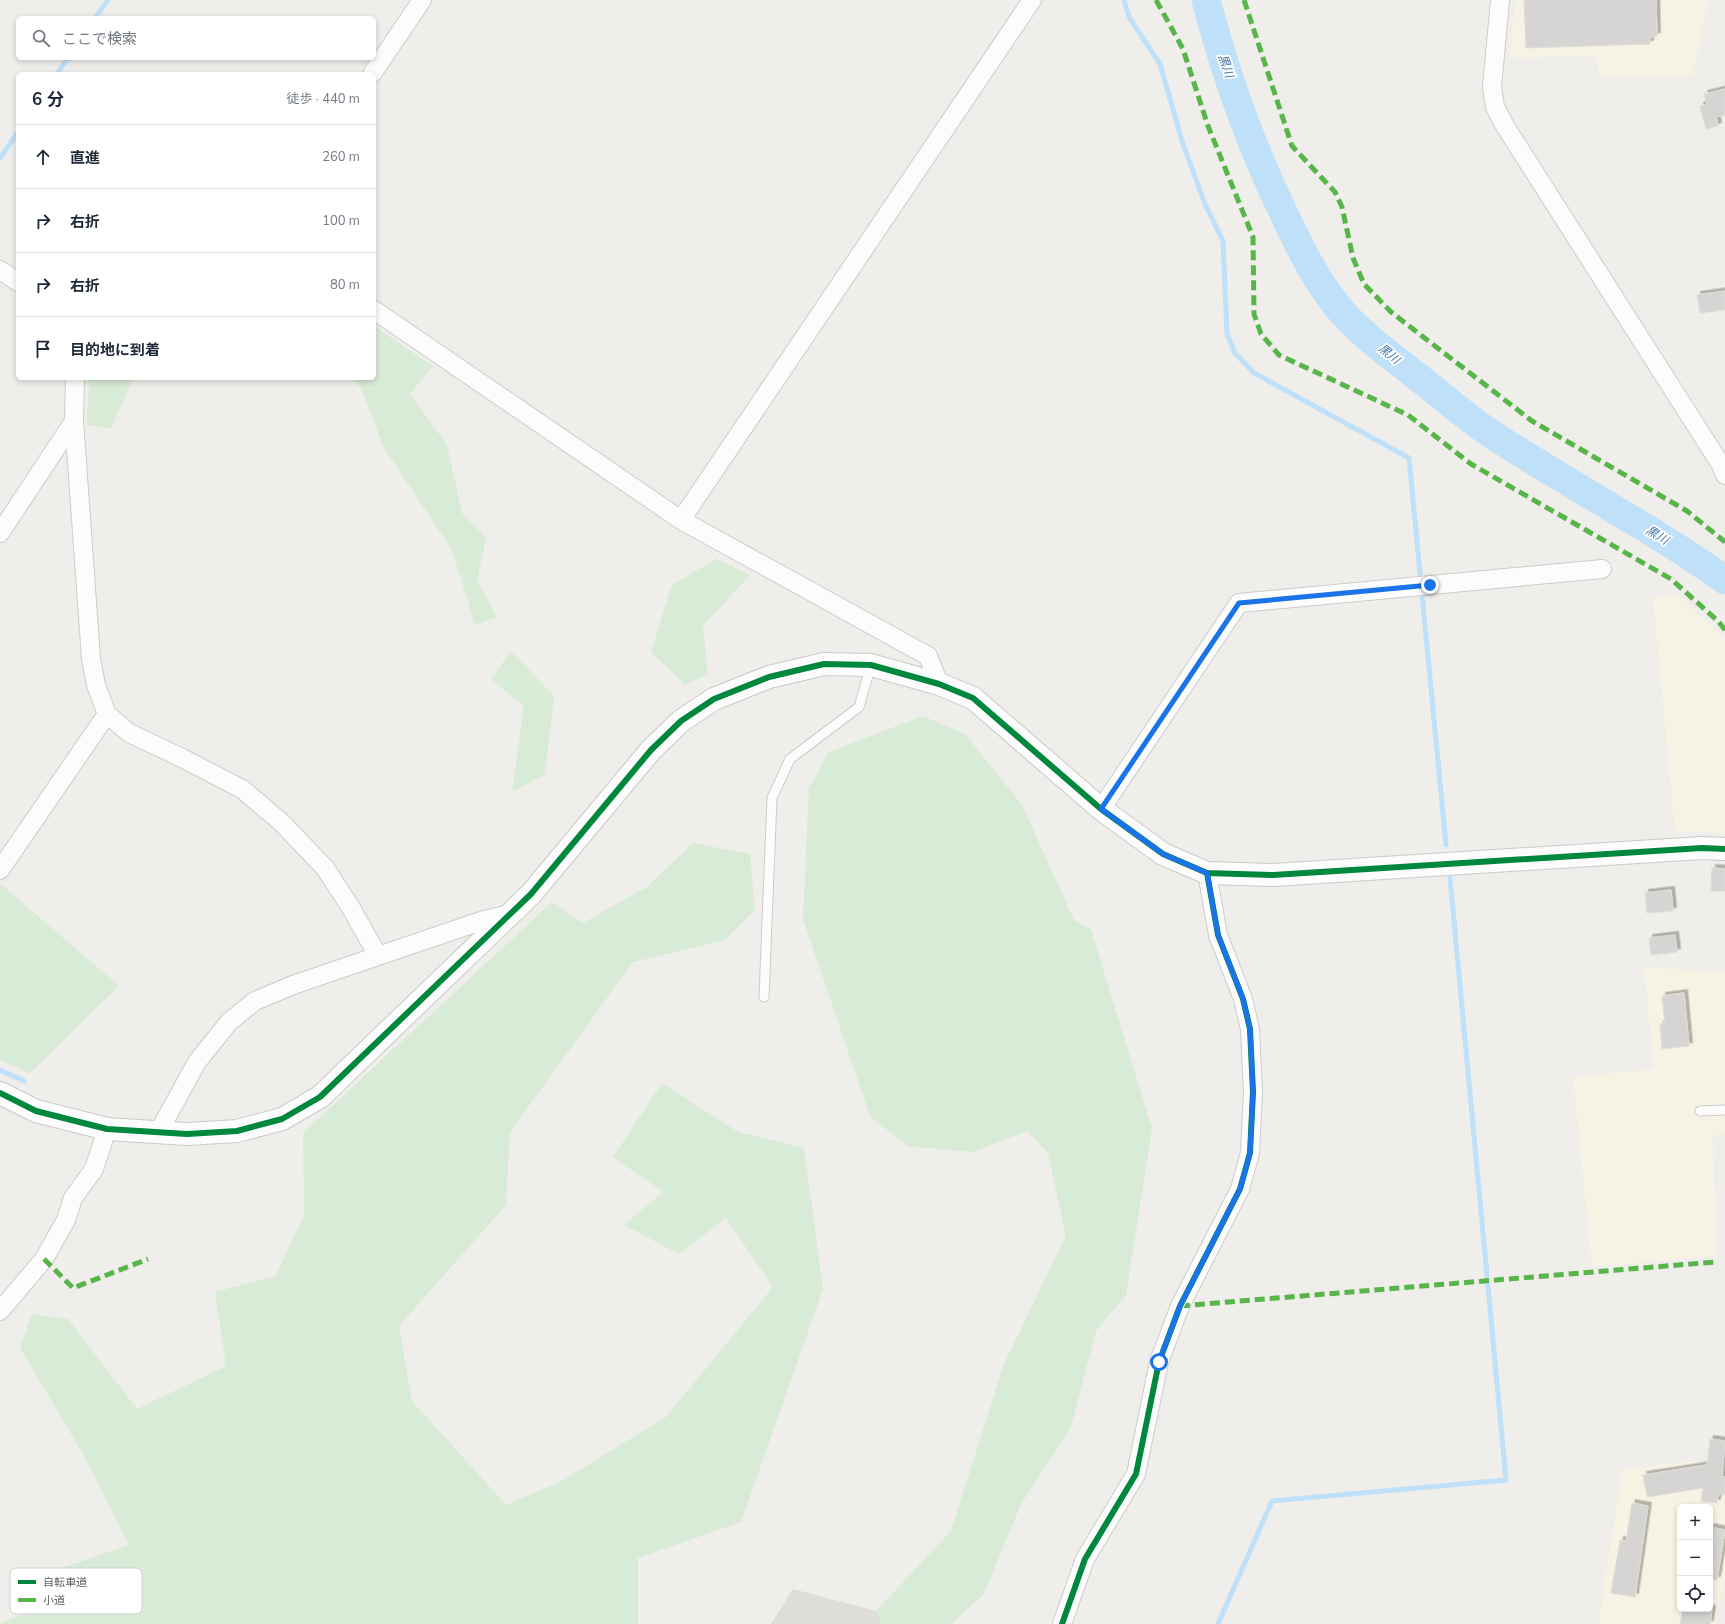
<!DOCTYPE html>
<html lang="ja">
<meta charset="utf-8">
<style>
:root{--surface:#fff;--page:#f2f2f3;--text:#1f2937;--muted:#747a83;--line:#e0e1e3}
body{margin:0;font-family:"Nunito Sans","Noto Sans JP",sans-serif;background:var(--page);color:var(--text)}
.controls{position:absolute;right:12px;bottom:12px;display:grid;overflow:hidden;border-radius:6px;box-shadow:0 2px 6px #0003}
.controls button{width:36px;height:36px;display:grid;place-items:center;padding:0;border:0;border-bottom:1px solid var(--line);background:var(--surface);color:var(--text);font:20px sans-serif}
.stop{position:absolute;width:12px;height:12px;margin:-9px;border:3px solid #1a73e8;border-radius:50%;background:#fff}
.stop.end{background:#1a73e8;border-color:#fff;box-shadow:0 1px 4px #0008}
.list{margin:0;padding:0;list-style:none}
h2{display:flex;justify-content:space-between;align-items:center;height:52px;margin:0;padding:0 16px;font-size:17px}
h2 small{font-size:13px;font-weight:400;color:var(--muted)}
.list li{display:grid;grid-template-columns:26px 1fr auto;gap:12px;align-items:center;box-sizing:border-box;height:64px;padding:0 16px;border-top:1px solid var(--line)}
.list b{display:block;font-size:15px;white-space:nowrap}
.list em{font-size:13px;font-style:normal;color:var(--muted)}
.icon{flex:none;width:22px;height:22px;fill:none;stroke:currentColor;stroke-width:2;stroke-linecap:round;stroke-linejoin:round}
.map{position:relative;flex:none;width:1725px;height:1624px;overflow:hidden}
.search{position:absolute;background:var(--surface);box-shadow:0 2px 6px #0003;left:16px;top:16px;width:360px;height:44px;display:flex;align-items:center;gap:10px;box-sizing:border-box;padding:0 14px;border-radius:6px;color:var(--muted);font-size:15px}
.panel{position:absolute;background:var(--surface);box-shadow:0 2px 6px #0003;left:16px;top:72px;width:360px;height:308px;border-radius:6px}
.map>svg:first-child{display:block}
.commercial{fill:#f7f3e4;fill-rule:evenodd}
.industrial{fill:#dfddda}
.green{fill:#d8ebd6}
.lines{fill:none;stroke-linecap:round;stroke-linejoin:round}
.stream{stroke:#bfe0f9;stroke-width:5}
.river{stroke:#bfe0f9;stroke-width:29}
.building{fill:#d6d5d3;stroke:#deddd9;filter:url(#shadow)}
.lane-casing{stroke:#cbcccc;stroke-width:11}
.street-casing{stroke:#cbcccc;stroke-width:20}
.secondary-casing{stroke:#cacacb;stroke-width:24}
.lane{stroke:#fdfcfc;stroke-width:9}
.street{stroke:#fdfcfc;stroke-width:18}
.secondary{stroke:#fdfcfc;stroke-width:22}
.quiet{stroke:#58b549;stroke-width:5;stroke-dasharray:10 5;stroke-linecap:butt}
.cycleway-casing{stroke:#fff;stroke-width:8}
.cycleway{stroke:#00873e;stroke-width:6}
.route{stroke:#1a73e8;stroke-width:5}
.labels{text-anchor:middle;stroke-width:3.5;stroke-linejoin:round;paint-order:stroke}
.water-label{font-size:12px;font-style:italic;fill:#4174aa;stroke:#fff}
.key{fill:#fff;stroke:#cfd0d2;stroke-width:1}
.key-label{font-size:11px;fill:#5f6368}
</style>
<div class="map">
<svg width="1725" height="1624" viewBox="0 0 1725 1624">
<defs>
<filter id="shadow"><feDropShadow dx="3.5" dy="-3.5" stdDeviation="0" flood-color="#0004"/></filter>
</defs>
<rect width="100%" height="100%" fill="#efeeea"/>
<path class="commercial" d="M1515 0H1708L1693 75H1599L1596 56 1510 58Z
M1677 594 1725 639V833L1675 831 1653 598Z
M1644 968 1725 971V1134L1713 1135 1716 1256 1592 1267 1573 1077 1654 1069Z
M1692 1461 1725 1468V1575L1715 1624H1599L1622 1469ZM1680 1507H1710V1609H1680Z"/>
<path class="industrial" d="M793 1589 876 1611 882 1624H771Z"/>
<path class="green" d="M374 326 433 366 410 394 447 445 462 513 486 538 477 580 497 617 475 625 452 550 384 448 361 388 352 378H374Z
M89 378H139L132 380 111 429 87 425Z
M716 559 750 575 703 626 708 674 685 685 651 652 672 585Z
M511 651 554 696 545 774 512 792 524 706 491 679Z
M923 716 965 734 1022 805 1074 920 1091 929 1152 1129 1126 1295 1096 1331 1071 1427 1021 1504 984 1594 951 1624H882L876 1611 951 1531 1004 1364 1066 1236 1048 1153 1027 1131 973 1152 907 1146 870 1116 803 919 809 788 829 752Z
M693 843 750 854 755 910 725 940 633 962 510 1132 506 1205 399 1326 412 1401 506 1505 560 1482 666 1417 773 1287 726 1218 679 1254 624 1225 663 1192 613 1157 662 1083 738 1132 804 1148 823 1289 741 1522 638 1558V1624H0L64 1597 47 1573 129 1545 87 1461 20 1348 32 1314 68 1319 137 1409 226 1366 215 1292 276 1276 304 1215 303 1133 552 902 583 923 647 887Z
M2 885 119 986 30 1073 0 1060V888Z"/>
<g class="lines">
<path class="stream" d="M1124 0 1129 17 1160 64 1183 144 1205 204 1223 241 1227 334 1235 353 1254 373 1409 458 1446 845
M95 18 108 0
M57 74 68 58
M0 158 18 132
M0 1070 24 1081
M1218 1624 1272 1501 1506 1480 1450 878"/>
<path class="river" d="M1206 0C1225 73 1251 146 1284 214 1300 248 1317 283 1342 312 1364 337 1393 357 1419 378 1442 395 1463 415 1487 431 1565 483 1649 526 1725 580"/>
</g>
<path class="building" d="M1524 0H1656L1657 36 1650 37V44L1526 48Z
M1725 89V115L1716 117 1718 126 1706 129 1700 106 1707 104 1704 94Z
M1725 291V310L1700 313 1697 295Z
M1712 868 1725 869V891H1711Z
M1671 890 1673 911 1647 913 1645 893Z
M1675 935 1677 952 1651 955 1649 938Z
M1684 993 1689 1046 1662 1049 1660 1024 1665 1023 1662 996Z
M1710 1439 1725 1441 1722 1476 1725 1477V1495L1718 1494 1717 1503 1701 1501 1703 1488 1647 1497 1643 1475 1707 1465Z
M1632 1503 1648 1506 1635 1597 1611 1593 1620 1540 1626 1541Z
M1710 1527 1725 1530 1717 1580H1710Z
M1683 1609H1712L1710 1624H1680Z"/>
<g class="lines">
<g class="lane-casing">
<path id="lane" d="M764 997 772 798 790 759 859 707 871 665
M1700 1111 1725 1110"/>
</g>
<g class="street-casing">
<path id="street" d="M1500 0 1492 87 1495 107 1505 126 1721 465 1725 475
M372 74 422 0
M0 270 18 282
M374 310 681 520 928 656 939 684
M75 378 74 421 91 659 96 685 107 714 129 733 180 757 242 789 281 822 325 868 351 908 378 956
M681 520 1032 0
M0 533 74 421
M1101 809 1239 603 1602 569
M0 870 107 714
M158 1133 197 1062 229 1022 255 1001 293 985 378 956 484 920 510 914
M0 1311 44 1259 66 1220 73 1198 94 1169 107 1129
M1062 1624 1085 1559 1136 1474 1159 1362 1180 1306 1240 1189 1250 1153 1253 1092 1250 1029 1243 999 1218 935 1207 873"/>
</g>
<g class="secondary-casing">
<path id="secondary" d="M0 1093 36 1111 107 1129 187 1134 237 1131 282 1119 320 1097 531 894 651 750 681 721 714 699 769 677 824 664 871 665 939 684 973 698 1101 809 1163 854 1207 873 1273 875 1702 848 1725 849"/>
</g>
<use href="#lane" class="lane"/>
<use href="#street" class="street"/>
<use href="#secondary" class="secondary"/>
<path class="quiet" d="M1156 0 1183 49 1208 126 1253 237 1254 314 1261 334 1279 355 1408 415 1471 464 1671 579 1718 621 1725 630
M1244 0 1292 146 1335 192 1342 207 1353 258 1364 284 1391 312 1532 421 1687 511 1725 542
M44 1259 73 1288 148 1259
M1180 1306 1715 1262"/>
<g class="cycleway-casing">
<path id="cycleway" d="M0 1093 36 1111 107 1129 187 1134 237 1131 282 1119 320 1097 531 894 651 750 681 721 714 699 769 677 824 664 871 665 939 684 973 698 1101 809 1163 854 1207 873 1273 875 1702 848 1725 849
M1062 1624 1085 1559 1136 1474 1159 1362 1180 1306 1240 1189 1250 1153 1253 1092 1250 1029 1243 999 1218 935 1207 873"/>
</g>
<use href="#cycleway" class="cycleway"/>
</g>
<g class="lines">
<path class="route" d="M1159 1362 1180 1306 1240 1189 1250 1153 1253 1092 1250 1029 1243 999 1218 935 1207 873 1163 854 1101 809 1239 603 1430 585"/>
</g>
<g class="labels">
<g class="water-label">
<text transform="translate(1226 66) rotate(70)" y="4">黒川</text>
<text transform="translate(1389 354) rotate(39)" y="4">黒川</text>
<text transform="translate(1657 535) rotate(31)" y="4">黒川</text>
</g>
</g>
<rect x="10" y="1568" width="132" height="46" rx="6" class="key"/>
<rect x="18" y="1580" width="18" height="4" fill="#00873e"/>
<rect x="18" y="1598" width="18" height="4" fill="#58b549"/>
<g class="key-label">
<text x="43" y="1586">自転車道</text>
<text x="43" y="1604">小道</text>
</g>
</svg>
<div class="controls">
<button>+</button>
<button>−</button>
<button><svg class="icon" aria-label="locate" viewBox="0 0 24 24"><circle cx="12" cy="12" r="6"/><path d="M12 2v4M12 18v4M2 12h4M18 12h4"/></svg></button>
</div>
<div class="stop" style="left:1159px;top:1362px"></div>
<div class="stop end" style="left:1430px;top:585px"></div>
<div class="search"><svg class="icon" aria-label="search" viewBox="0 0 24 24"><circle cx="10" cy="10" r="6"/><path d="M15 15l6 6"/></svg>ここで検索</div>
<section class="panel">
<h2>6 分<small>徒歩 · 440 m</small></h2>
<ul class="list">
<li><svg class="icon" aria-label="ahead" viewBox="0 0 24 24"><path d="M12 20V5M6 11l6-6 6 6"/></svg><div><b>直進</b></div><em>260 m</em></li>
<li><svg class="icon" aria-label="right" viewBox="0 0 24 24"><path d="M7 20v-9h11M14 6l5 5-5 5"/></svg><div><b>右折</b></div><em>100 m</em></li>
<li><svg class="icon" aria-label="right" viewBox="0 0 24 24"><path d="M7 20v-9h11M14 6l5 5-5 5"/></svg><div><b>右折</b></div><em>80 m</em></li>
<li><svg class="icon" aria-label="arrive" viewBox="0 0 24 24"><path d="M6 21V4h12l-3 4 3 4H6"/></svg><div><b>目的地に到着</b></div></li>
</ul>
</section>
</div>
